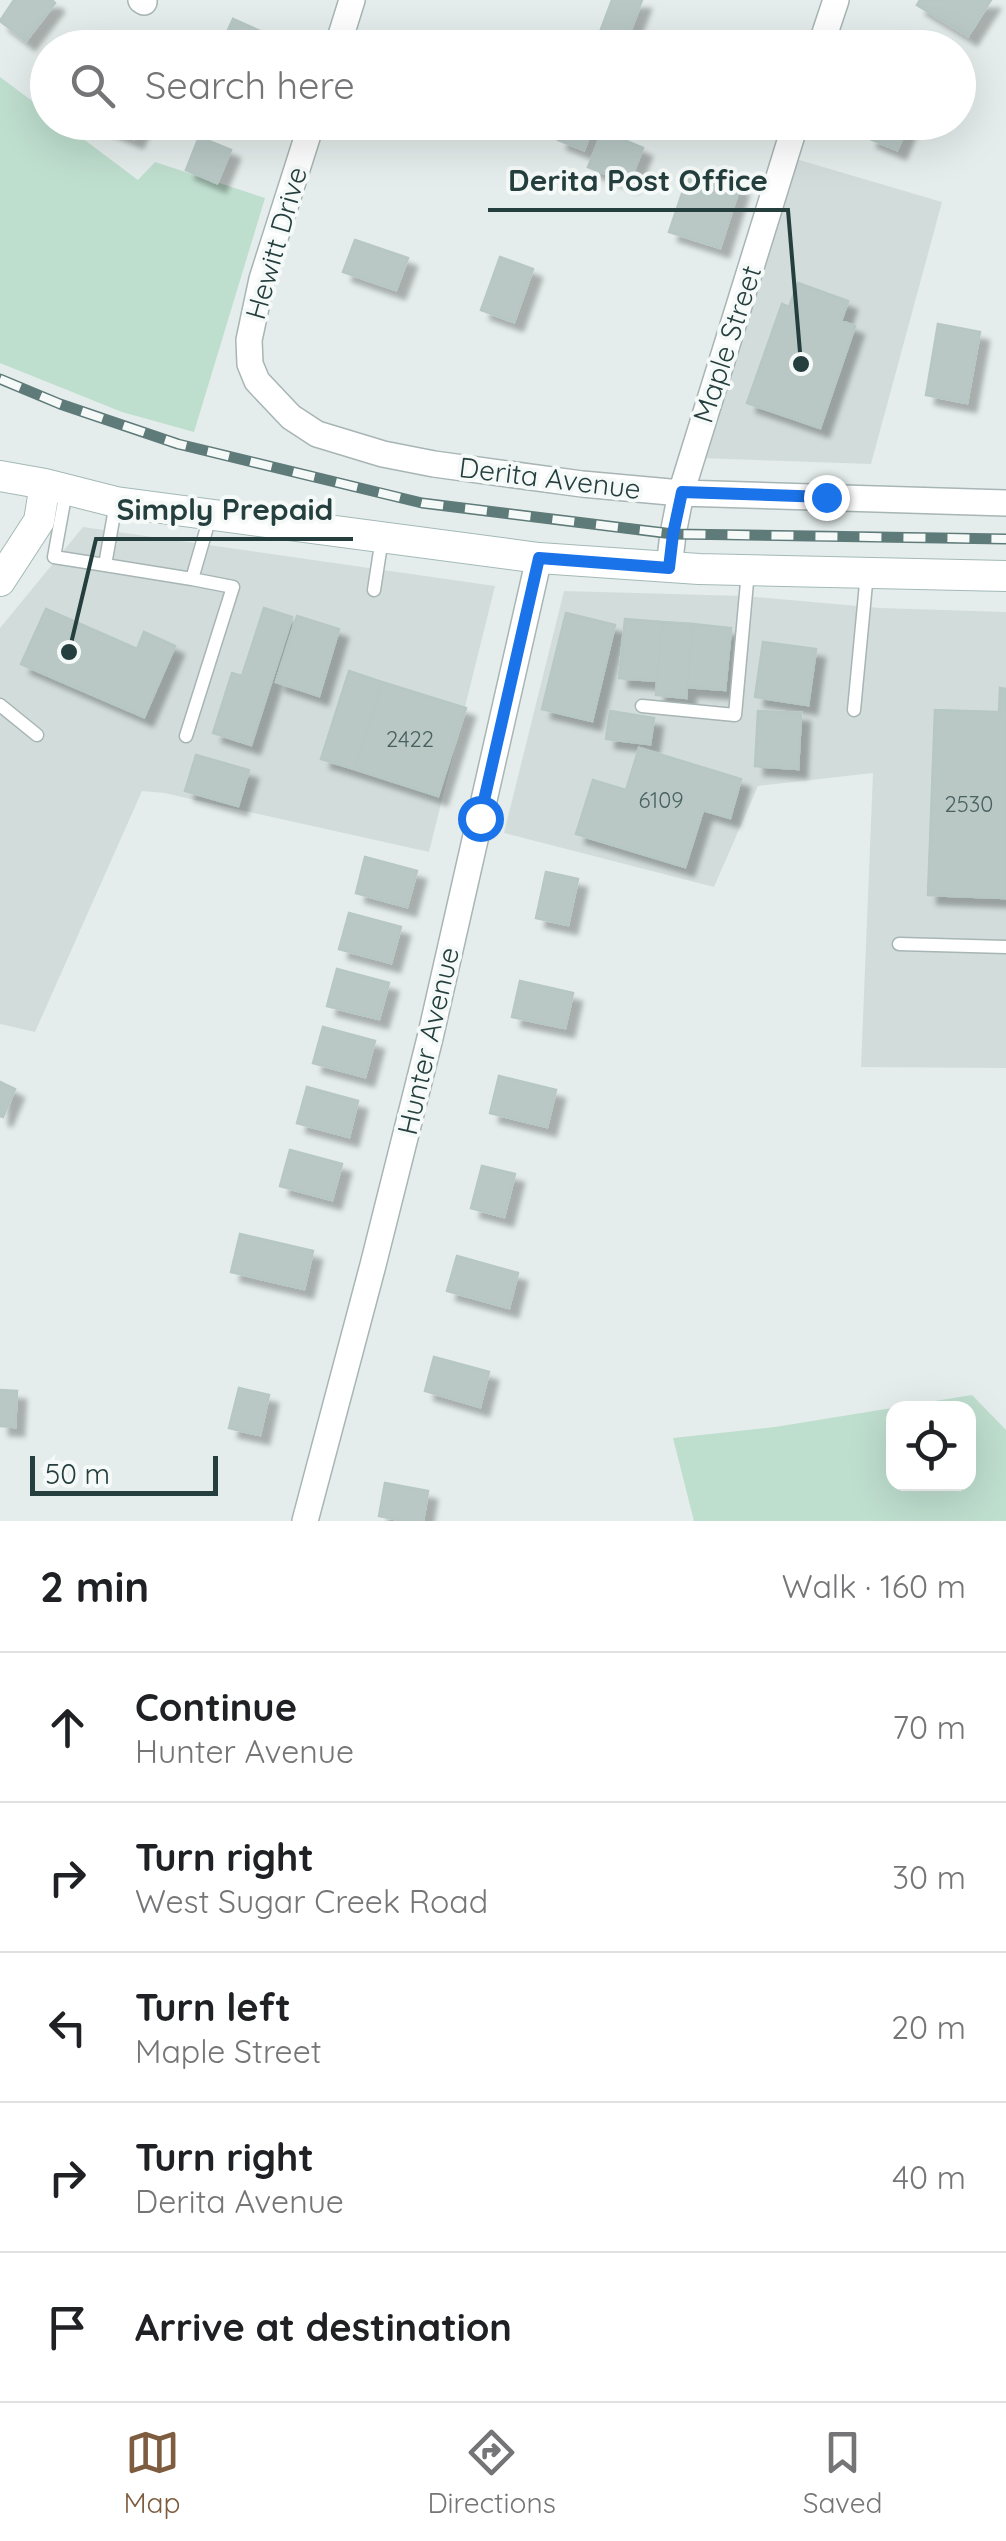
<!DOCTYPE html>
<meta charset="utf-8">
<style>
:root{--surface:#fff;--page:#f6f6f6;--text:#202124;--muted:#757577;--line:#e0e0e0;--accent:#7e5c3f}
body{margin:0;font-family:Quicksand,sans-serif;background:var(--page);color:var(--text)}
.controls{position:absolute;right:30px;bottom:30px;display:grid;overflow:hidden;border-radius:20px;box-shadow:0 10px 40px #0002}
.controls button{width:90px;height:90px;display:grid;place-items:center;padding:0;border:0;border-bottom:2px solid var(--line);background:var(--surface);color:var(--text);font:50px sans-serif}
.scale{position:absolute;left:30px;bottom:25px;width:188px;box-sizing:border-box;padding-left:10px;border:5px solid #243f3e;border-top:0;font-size:28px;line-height:35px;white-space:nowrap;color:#243f3e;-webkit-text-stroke:8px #f5faf8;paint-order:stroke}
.stop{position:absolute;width:30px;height:30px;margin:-22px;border:8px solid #1a73e8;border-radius:50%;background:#fff}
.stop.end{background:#1a73e8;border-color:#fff;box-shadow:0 2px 10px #0008}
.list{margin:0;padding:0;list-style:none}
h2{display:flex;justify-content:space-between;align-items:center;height:130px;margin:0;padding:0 40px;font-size:42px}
h2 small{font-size:32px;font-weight:400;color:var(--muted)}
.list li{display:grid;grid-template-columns:65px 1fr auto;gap:30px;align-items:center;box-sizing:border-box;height:150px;padding:0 40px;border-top:2px solid var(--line)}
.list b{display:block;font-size:38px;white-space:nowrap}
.list p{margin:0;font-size:32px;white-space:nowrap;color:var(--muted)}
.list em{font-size:32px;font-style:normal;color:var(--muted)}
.icon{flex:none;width:55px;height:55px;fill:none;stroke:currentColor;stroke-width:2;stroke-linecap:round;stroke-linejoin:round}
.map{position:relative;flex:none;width:1006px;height:1521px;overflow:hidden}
.search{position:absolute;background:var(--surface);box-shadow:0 10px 40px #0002;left:30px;right:30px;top:30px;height:110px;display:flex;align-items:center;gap:25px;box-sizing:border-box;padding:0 35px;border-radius:55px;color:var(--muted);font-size:38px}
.sheet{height:880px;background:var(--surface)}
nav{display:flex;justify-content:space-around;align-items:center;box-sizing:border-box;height:140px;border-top:2px solid var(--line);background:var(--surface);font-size:28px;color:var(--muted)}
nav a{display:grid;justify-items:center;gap:5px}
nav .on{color:var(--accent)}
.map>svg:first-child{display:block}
.built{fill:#d2dddb}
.green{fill:#bedece;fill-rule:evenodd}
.building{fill:#b9c8c5;stroke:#b7c7c4;stroke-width:2.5;filter:url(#shadow)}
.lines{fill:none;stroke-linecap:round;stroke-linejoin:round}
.lane-casing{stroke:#a7b5b4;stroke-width:15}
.street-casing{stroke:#a7b5b4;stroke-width:28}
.secondary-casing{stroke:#a3b9b6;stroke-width:32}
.lane{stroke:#fff;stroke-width:12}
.street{stroke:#fff;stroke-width:25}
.secondary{stroke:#fff;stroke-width:30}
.rail-casing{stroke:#5e7a79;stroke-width:11}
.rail{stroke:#f5faf8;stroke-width:8;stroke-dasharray:22;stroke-linecap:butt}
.route{stroke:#1a73e8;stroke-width:12}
.labels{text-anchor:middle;stroke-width:8;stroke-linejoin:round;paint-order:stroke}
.number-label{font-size:22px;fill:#496160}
.street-label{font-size:28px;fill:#243f3e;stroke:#f5faf8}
.leader{fill:none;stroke:#243f3e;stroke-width:4}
.callout-dot{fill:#243f3e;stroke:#f5faf8;stroke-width:4}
.callout-label{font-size:30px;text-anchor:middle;font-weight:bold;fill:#243f3e;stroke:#f5faf8;stroke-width:8;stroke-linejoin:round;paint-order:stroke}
</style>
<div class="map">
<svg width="1006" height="1521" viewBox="0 0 1006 1521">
<defs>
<filter id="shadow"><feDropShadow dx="9" dy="9" stdDeviation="2.5" flood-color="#0004"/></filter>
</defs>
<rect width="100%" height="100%" fill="#e4edeb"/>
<path class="built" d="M796 159 942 202 871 464 700 458Z
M83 527 495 586 429 852 164 793 142 791 35 1032 0 1024V628Z
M564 591 744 596 880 608 1006 612V1068L861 1067 873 773 758 786 714 887 504 833Z"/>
<path class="green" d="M0 77 47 112 48 122 62 123 138 180 155 162 265 198 194 432 122 412 0 363Z
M972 1395 1006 1430V1521H694L673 1438 775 1427ZM894 1408H968V1484H894Z"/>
<path class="building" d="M14 0H52L55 3 26 41 0 21Z
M612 0H642L624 48H594Z
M920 0H991L968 36 917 5Z
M233 19 278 39 275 48H220Z
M75 35 92 48H66Z
M101 122H142L134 139 100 125Z
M565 122H594L584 150 558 140Z
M874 122H909L897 150 868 138Z
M603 131 643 148 629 183 588 167Z
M199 137 231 150 217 183 186 170Z
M690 170 740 186 720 248 669 232Z
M355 240 408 258 396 290 343 272Z
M500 257 533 269 514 322 481 310Z
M798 283 848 301 841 321 855 326 820 428 747 403 782 304 789 307Z
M938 324 980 332 967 403 926 395Z
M264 608 292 617 251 745 213 733 232 673 242 676Z
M46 609 137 649 144 632 175 646 144 717 21 664Z
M566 613 615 625 592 721 542 709Z
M297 616 339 629 319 696 276 682Z
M625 619 662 622 657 681 619 678Z
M662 622 693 624 686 698 656 695Z
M693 624 731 628 725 690 687 687Z
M763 642 816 649 808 705 755 697Z
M349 671 382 682 354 769 321 759Z
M382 682 466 708 438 796 354 769Z
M1000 688 1006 689V898L928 895 935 710 999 712Z
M610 711 654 718 650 744 606 739Z
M758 711 801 713 798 769 755 766Z
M639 748 741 779 730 818 703 810 685 867 576 834 593 780 626 790Z
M196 755 249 770 238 806 185 791Z
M365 857 417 871 407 907 356 893Z
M546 872 578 879 568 925 536 918Z
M349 913 401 927 391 963 339 949Z
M337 969 389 983 379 1019 327 1006Z
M520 981 573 993 565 1028 512 1017Z
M323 1027 375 1041 365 1077 313 1063Z
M499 1076 556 1090 547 1127 490 1113Z
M0 1082 15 1089 3 1117 0 1116Z
M307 1087 358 1101 349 1137 297 1123Z
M290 1150 342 1164 332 1200 280 1186Z
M482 1166 515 1174 504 1217 471 1208Z
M240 1234 313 1251 304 1289 231 1272Z
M457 1256 518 1273 509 1308 447 1291Z
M434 1357 489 1372 480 1407 425 1391Z
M239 1388 269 1395 260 1435 229 1428Z
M0 1390 17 1391 15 1427 0 1426Z
M385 1483 428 1491 423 1521H405L379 1516Z"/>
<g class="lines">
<g class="lane-casing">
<path id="lane" d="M66 491 54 557 105 565
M116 503 105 565 192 579 210 517
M374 590 382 538
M0 705 37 735
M642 706 735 715 748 571
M854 710 867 573
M186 736 233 587 192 579
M899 944 1006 947"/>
</g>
<g class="street-casing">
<path id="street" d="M141 0 144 2
M337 48 352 0
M820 48 836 0
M312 122 262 279 249 340 250 364 257 381 291 417 317 434 383 454 434 464 582 484 681 493 1006 503
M669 568 673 534 681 493 796 122
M305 1521 373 1265 430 1038 539 558"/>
</g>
<g class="secondary-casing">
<path id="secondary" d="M0 476 45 484 116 502 539 558 699 569 1006 576
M0 581 39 521 45 484"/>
</g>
<use href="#lane" class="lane"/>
<use href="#street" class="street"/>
<use href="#secondary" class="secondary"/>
<g class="rail-casing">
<path id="rail" d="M0 379 60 404 178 444 422 503 673 534 1006 539"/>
</g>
<use href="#rail" class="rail"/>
</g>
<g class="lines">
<path class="route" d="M480 818 539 558 669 568 673 534 682 492 826 497"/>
</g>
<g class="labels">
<g class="number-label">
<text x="410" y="747">2422</text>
<text x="661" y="808">6109</text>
<text x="969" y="812">2530</text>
</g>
<g class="street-label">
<text transform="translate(276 243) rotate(-74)" y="10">Hewitt Drive</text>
<text transform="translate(727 344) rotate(-72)" y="10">Maple Street</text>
<text transform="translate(550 478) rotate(7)" y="10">Derita Avenue</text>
<text transform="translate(428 1041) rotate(-77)" y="10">Hunter Avenue</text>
</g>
</g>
<path class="leader" d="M801 364L788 210H488M69 652L96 539H353"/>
<g class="callout-dot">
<circle cx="801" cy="364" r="10"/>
<circle cx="69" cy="652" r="10"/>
</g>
<g class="callout-label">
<text x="638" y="191">Derita Post Office</text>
<text x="225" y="520">Simply Prepaid</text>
</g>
</svg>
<div class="controls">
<button><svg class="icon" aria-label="locate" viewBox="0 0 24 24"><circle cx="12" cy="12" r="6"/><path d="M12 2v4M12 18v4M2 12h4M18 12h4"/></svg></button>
</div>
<div class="scale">50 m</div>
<div class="stop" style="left:480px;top:818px"></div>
<div class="stop end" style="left:826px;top:497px"></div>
<div class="search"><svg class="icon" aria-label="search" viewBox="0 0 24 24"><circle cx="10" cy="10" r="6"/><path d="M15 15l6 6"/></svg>Search here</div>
</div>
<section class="sheet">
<h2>2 min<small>Walk · 160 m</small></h2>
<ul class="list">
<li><svg class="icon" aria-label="ahead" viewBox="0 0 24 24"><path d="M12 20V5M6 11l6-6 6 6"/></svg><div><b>Continue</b><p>Hunter Avenue</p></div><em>70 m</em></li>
<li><svg class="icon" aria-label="right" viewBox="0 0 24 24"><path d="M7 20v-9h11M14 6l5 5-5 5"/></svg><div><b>Turn right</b><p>West Sugar Creek Road</p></div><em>30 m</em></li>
<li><svg class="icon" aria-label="left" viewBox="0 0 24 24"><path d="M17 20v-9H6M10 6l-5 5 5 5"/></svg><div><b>Turn left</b><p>Maple Street</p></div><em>20 m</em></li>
<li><svg class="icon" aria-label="right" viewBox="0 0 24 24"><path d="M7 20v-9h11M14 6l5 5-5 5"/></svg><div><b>Turn right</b><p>Derita Avenue</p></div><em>40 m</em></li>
<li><svg class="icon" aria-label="arrive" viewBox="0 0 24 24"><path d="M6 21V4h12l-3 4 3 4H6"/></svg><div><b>Arrive at destination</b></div></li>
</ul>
</section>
<nav>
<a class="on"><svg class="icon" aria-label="map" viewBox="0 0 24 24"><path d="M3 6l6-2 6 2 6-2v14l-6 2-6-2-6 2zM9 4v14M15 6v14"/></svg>Map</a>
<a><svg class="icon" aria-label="directions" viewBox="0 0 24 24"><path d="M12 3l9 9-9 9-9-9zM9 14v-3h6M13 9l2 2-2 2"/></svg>Directions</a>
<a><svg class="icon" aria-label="saved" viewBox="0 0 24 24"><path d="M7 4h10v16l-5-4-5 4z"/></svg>Saved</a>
</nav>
